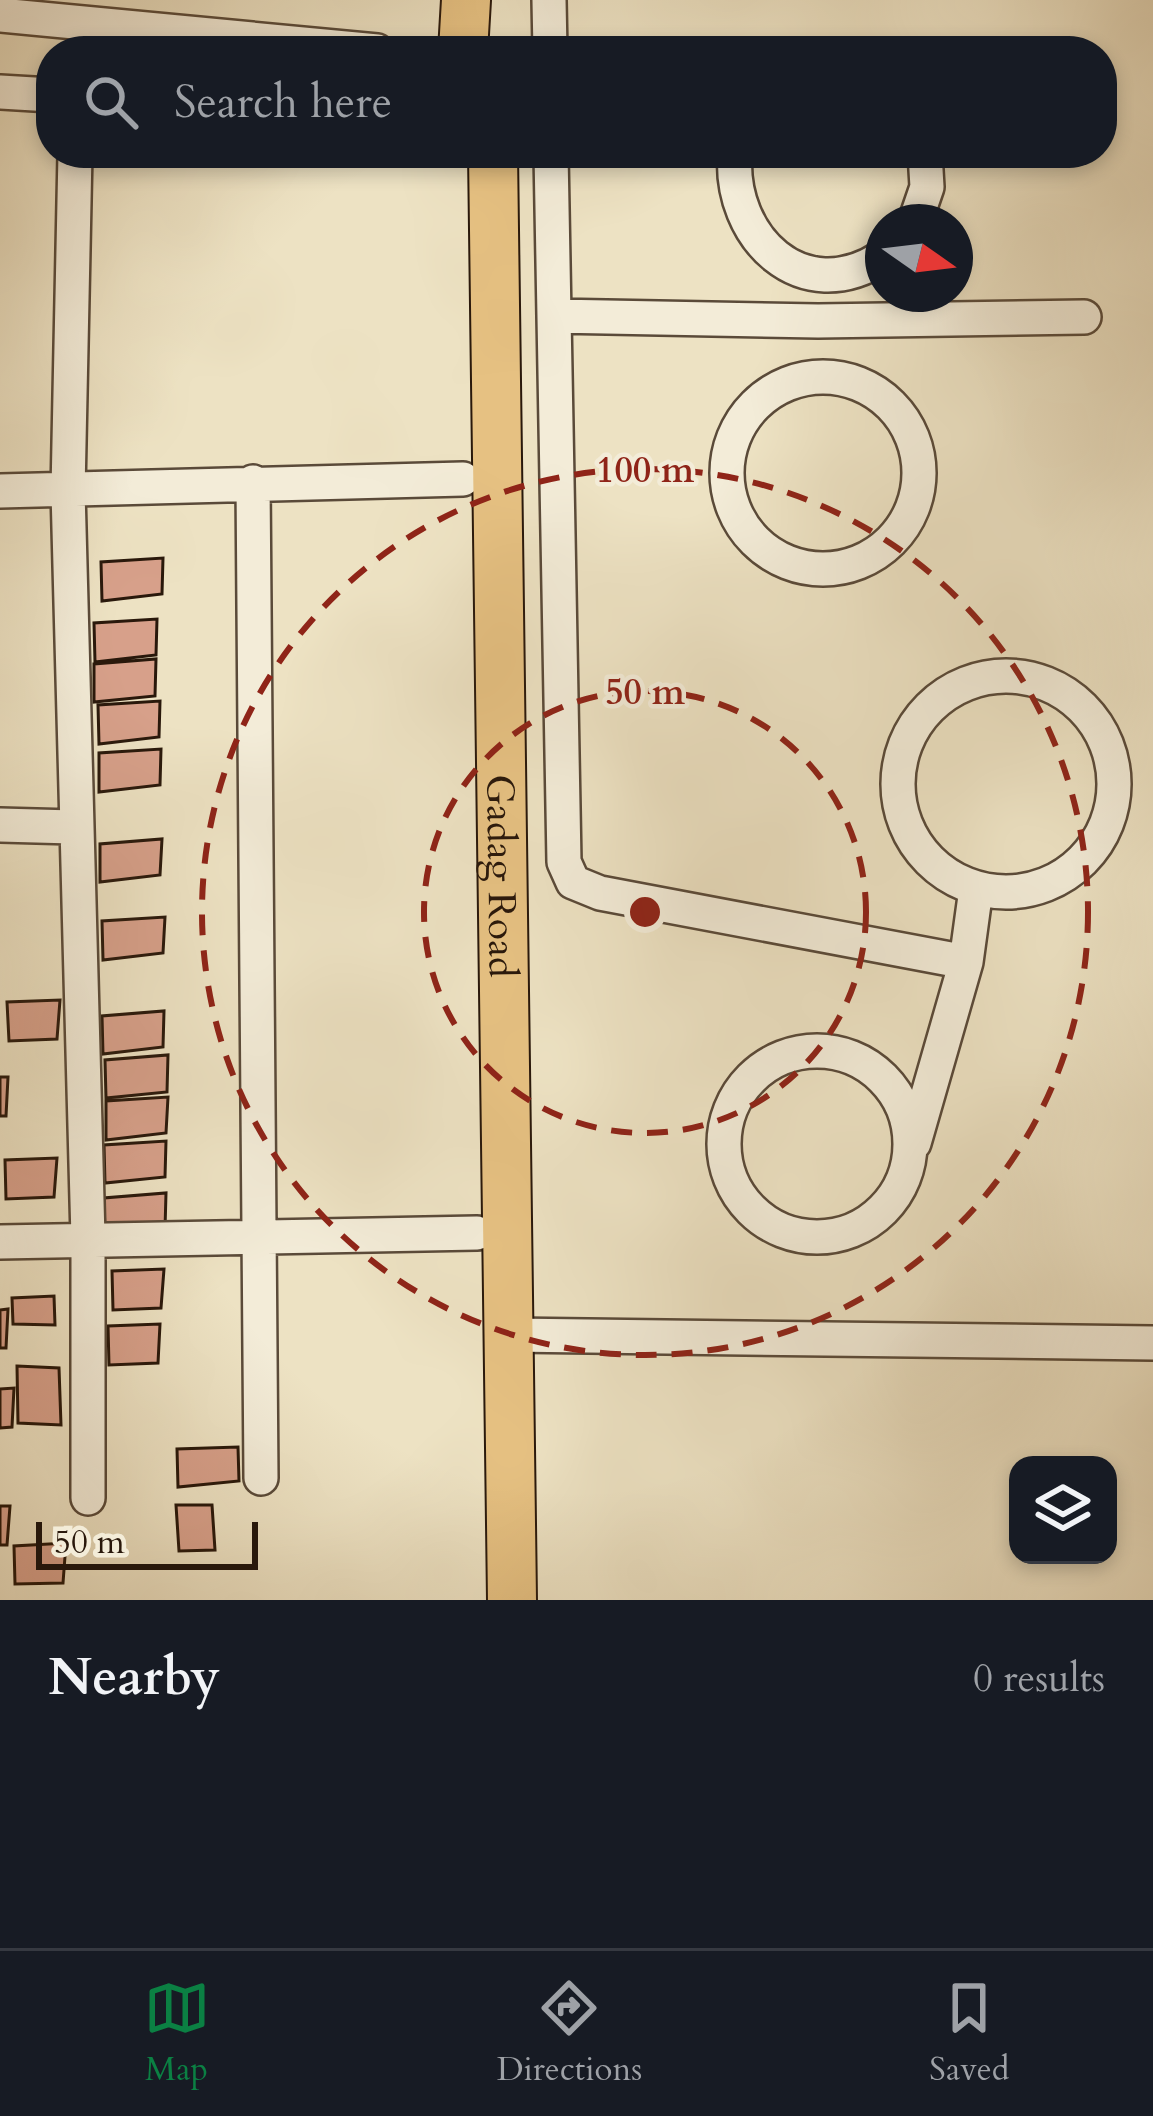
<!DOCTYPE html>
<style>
:root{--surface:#171b24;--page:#20242c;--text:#f1f3f6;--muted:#9ea1a6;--line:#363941;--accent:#0b8043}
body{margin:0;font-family:Cardo,serif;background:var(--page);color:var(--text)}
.controls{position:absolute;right:36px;bottom:36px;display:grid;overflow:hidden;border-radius:24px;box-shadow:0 6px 18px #0003}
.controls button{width:108px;height:108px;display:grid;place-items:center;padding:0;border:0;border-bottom:3px solid var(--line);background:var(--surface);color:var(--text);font:60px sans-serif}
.compass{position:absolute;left:865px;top:204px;width:108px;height:108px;border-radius:50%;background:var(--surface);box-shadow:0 6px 18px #0003;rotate:104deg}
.scale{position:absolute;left:36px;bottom:30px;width:222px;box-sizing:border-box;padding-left:12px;border:6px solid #29180b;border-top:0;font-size:33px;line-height:42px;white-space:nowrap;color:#29180b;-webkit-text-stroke:9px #f3ecd8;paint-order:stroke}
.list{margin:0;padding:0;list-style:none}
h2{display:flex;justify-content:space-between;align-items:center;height:156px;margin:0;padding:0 48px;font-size:51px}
h2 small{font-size:39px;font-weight:400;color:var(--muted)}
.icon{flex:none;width:66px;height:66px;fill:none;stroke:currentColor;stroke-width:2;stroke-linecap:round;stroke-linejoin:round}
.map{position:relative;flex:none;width:1153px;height:1600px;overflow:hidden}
.search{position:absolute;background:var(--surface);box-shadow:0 6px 18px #0003;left:36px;right:36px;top:36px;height:132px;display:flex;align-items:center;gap:30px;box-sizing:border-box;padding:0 42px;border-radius:48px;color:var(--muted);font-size:45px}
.sheet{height:348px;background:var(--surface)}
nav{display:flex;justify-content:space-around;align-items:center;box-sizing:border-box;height:168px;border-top:3px solid var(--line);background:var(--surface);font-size:33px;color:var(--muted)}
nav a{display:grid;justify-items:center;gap:6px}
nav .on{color:var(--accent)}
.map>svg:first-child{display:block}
.building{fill:#d7a08a;stroke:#29180b;stroke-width:3}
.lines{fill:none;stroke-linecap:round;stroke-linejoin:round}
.minor-casing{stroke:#5a4a39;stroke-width:38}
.highway-casing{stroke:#29180b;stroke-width:52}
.minor{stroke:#f3ecd8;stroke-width:33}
.highway{stroke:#e6c182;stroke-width:48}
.ring{fill:none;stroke:#8f2418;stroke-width:6;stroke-dasharray:21 15}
.labels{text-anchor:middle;stroke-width:9;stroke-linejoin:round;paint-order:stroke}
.street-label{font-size:39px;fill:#29180b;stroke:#f3ecd8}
.centre{fill:#8f2418;stroke:#f3ecd8;stroke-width:6}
.ring-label{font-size:36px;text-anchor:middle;font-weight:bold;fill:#8f2418;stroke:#f3ecd8;stroke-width:9;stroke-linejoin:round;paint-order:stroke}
</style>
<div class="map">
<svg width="1153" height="1600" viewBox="0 0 1153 1600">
<rect width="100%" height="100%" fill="#ede2c3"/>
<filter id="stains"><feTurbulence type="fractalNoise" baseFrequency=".00167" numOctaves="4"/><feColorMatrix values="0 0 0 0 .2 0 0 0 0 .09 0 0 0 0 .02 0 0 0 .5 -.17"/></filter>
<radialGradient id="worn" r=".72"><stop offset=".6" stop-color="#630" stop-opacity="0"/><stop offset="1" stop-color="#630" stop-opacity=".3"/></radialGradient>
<path class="building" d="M163 558 162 594 102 601 101 562Z
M157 619 156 655 95 662 94 623Z
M156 659 155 696 94 702V664Z
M160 701 159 737 99 744 98 705Z
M161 749 160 785 99 792V753Z
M162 839 160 875 100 882V844Z
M165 917 163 953 103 960 102 921Z
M60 1000 57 1039 9 1041 7 1002Z
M164 1011 163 1047 103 1054 102 1016Z
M168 1055 167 1092 106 1098 105 1060Z
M0 1077H8L6 1116H0Z
M168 1097 166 1133 106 1140V1101Z
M166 1141 165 1177 105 1183 104 1145Z
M57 1158 54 1197 6 1199 5 1160Z
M166 1193 165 1229 105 1236 104 1198Z
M164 1269 161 1308 113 1310 112 1271Z
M54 1296 55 1325 13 1324 12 1298Z
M8 1309 6 1348H0V1310Z
M160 1324 158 1363 109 1365 108 1326Z
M17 1366 59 1368 61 1425 18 1423Z
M14 1388 12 1427 0 1428V1389Z
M238 1447 239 1481 178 1487 177 1449Z
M176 1505H212L215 1550 179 1551Z
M0 1506H10L7 1545H0Z
M66 1543 63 1583 15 1584 14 1546Z"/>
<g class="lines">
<g class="minor-casing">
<path id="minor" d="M549 0 550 51
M0 15 377 51
M0 92 51 95
M75 153 68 491 88 1238V1498
M551 153 564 862 573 882 600 893 966 962
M735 153C728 237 802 310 883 257
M915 222 927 187 925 153
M554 316 818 321 1084 317
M727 473a96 96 0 1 1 192 0a96 96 0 1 1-192 0Z
M253 482 261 1478
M0 491 463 479
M898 784a108 108 0 1 1 216 0a108 108 0 1 1-216 0Z
M0 825 73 827
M724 1144a93 93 0 1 1 186 0a93 93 0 1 1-186 0Z
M914 1143 966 962 976 889
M0 1242 477 1233
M510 1335 1153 1343"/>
</g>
<g class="highway-casing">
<g id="highway">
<path d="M463 51 466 0"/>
<path id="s1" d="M493 153 512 1600"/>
</g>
</g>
<use href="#minor" class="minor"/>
<use href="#highway" class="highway"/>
</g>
<g class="ring">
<circle cx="645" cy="912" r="221"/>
<circle cx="645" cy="912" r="443"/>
</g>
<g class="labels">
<g class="street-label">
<text dy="14" stroke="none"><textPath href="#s1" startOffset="723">Gadag Road</textPath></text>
</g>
</g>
<circle cx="645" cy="912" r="18" class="centre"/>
<g class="ring-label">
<text x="645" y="482">100 m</text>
<text x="645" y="704">50 m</text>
</g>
<rect width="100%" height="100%" filter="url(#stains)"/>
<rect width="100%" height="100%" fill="url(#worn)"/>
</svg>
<div class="controls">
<button><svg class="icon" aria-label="layers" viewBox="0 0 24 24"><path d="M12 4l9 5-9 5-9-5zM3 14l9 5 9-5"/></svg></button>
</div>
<svg class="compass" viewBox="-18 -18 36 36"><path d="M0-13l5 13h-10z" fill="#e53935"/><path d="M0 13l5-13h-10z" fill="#9ea1a6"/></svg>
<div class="scale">50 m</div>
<div class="search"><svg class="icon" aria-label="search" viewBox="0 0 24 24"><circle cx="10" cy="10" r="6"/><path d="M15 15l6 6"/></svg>Search here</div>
</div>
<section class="sheet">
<h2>Nearby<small>0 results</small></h2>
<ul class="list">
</ul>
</section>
<nav>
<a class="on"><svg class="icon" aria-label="map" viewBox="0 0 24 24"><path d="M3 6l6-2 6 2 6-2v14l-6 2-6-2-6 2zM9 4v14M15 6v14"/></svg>Map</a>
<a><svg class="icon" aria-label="directions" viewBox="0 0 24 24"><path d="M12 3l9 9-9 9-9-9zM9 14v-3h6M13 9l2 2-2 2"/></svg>Directions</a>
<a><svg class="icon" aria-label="saved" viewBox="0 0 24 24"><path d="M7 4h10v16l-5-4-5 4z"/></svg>Saved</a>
</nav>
